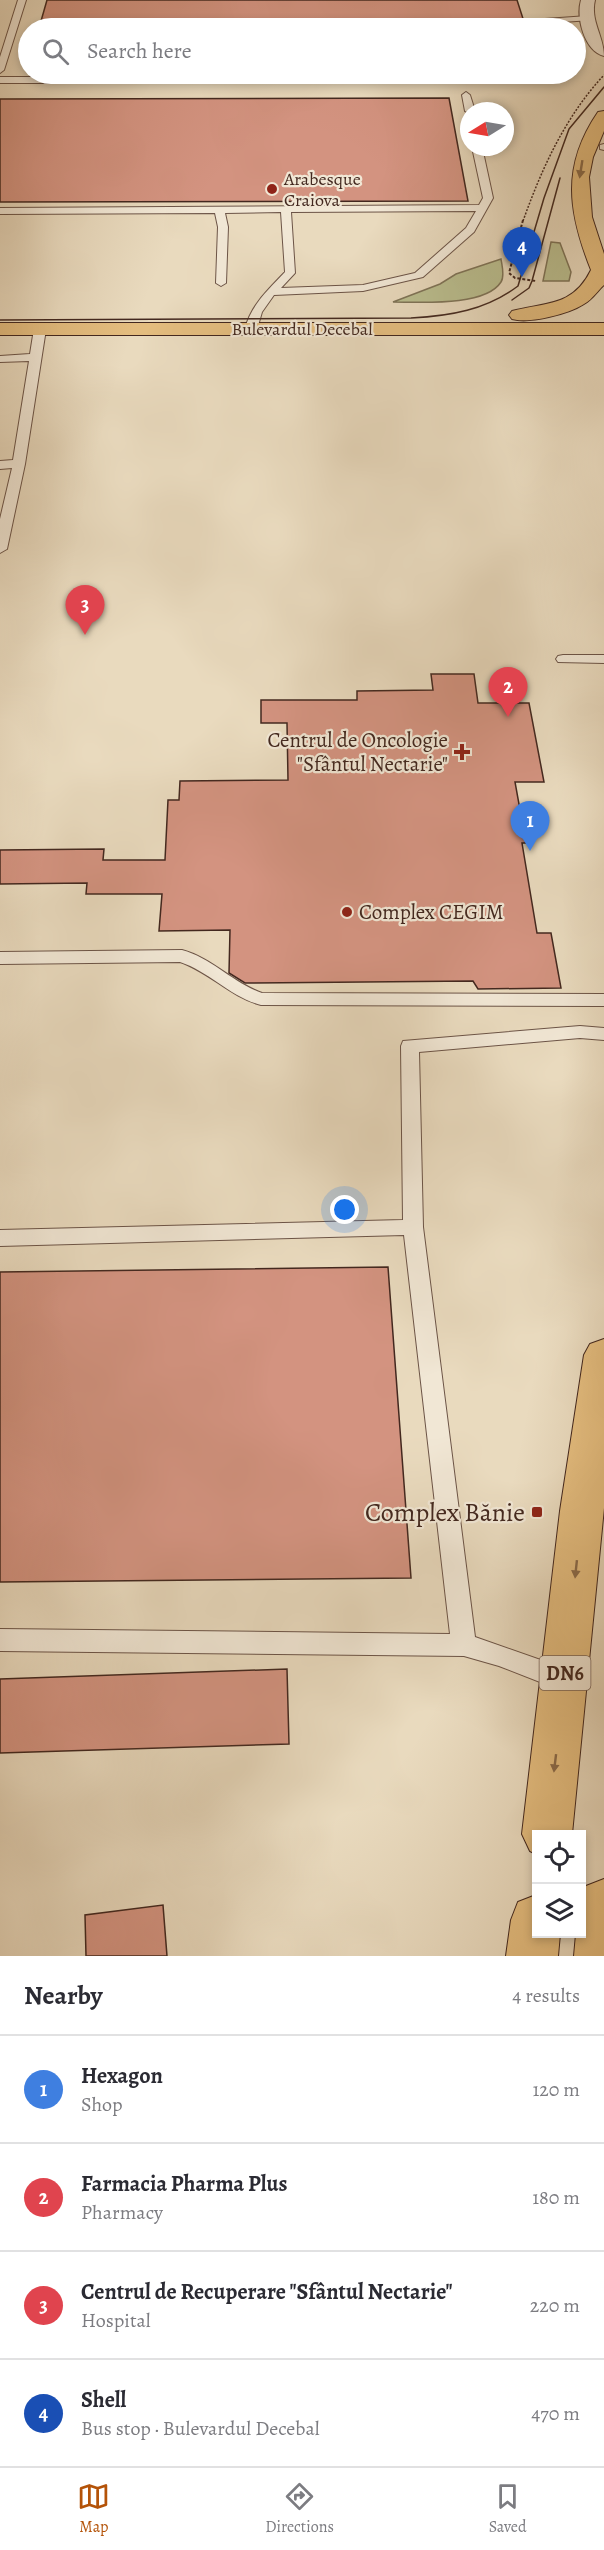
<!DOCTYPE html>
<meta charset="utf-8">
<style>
:root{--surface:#fff;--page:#f2f2f3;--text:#2b2b33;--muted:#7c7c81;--line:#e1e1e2;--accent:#b45309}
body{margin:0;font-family:Alegreya,serif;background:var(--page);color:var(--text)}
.controls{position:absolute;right:18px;bottom:18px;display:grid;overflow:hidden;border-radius:0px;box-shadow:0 3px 9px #0003}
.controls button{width:54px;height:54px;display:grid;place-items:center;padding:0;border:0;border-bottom:2px solid var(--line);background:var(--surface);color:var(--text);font:30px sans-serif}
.compass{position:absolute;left:460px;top:102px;width:54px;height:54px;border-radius:50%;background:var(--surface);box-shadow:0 3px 9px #0003;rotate:259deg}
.you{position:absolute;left:345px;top:1210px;width:21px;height:21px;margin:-15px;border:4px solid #fff;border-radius:50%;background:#1a73e8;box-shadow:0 0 0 9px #1a73e833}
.badge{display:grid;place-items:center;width:39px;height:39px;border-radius:50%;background:var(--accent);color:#fff;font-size:20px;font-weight:700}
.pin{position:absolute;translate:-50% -50px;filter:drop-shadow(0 2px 3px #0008)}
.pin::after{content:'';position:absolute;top:32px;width:21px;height:18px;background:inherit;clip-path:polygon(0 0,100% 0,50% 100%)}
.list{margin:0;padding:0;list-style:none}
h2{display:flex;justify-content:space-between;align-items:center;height:78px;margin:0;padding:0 24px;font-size:26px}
h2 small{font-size:20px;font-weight:400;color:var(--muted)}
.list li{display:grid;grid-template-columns:39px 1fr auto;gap:18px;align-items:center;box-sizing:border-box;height:108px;padding:0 24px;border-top:2px solid var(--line)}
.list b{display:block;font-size:22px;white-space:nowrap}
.list p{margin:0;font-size:20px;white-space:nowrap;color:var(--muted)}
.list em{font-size:20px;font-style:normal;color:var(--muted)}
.icon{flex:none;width:33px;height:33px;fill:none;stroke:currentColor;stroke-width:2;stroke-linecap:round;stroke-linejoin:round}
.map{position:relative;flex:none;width:604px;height:1956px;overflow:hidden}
.search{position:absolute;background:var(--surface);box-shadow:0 3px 9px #0003;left:18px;right:18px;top:18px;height:66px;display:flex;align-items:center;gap:15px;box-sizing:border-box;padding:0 21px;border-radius:33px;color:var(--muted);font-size:22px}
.sheet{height:510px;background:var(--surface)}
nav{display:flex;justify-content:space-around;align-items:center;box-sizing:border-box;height:84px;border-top:2px solid var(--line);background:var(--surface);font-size:16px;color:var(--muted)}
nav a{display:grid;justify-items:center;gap:3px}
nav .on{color:var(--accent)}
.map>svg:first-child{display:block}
.green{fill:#babe8f;stroke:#7e7357;stroke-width:1.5}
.building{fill:#d39380;stroke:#43281f;stroke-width:1.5}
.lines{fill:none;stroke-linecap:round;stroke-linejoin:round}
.lane-casing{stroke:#6c5447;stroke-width:2}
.street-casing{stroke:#6c5447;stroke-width:2}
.primary-casing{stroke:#43281f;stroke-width:2}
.path-far1{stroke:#43281f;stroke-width:1.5;stroke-dasharray:2 1.5;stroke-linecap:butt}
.path{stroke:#43281f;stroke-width:2;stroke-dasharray:3 2;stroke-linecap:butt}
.lane{fill:#f1e7d5;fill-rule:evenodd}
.street{fill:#f1e7d5;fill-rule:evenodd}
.primary{fill:#e4bd7f;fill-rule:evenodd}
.tram{stroke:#43281f;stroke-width:1.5}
.oneway{fill:#8b6b4a}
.poi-dot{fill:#8f2418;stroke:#f1e7d5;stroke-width:2}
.labels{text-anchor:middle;stroke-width:4.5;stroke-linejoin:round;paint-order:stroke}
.far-poi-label{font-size:18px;fill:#43281f;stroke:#f1e7d5;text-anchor:start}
.far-street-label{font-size:18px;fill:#43281f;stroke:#f1e7d5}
.shield{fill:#f1e7d5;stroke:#776156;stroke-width:1.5}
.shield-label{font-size:20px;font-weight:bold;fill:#43281f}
.poi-label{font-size:21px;fill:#43281f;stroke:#f1e7d5;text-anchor:end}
.near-poi-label{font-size:26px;fill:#43281f;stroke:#f1e7d5;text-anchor:end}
</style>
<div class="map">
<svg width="604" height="1956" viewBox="0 0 604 1956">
<rect width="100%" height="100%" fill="#e9dabe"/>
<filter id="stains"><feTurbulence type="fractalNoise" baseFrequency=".00333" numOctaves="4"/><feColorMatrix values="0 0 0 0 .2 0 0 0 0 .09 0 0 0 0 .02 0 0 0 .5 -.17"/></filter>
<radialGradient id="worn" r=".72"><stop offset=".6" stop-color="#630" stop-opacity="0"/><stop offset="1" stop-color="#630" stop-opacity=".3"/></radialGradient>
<path class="green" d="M551 242 560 243 571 272 569 281H543Z
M501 259C502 266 505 276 501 282 485 307 419 302 393 302L440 284 456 274Z"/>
<path class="building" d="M47 0H517L526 28H39Z
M449 98 468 201 0 202V99Z
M431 674H474L478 703H529L544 782H515L526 843H522L537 933H551L561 988 478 989 473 981 245 983 229 973 230 930 159 931 162 894H86L87 883 0 884V850L104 849 103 860H165L168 800H179L180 781 288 780 287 723H261V700H357V691L433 690Z
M388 1267 411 1578 0 1582V1272Z
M287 1669 289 1744 0 1753V1679Z
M163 1905 167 1956H86L85 1915Z"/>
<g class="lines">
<g class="lane-casing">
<path id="lane" d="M18 0H26L4 70 0 73V57Z
M588 16H591V20L548 23 546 28H538L542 19H545Z
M547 74H557L546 81 529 83H0V77H529Z
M466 92 470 95 475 111H469V113L465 111 462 95Z
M604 144V150L600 149V145Z
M472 147H482L493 198 474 232 423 277 363 291 274 295 262 312 257 329 251 332 245 329C251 305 268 290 285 272L281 212 225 213 228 227 226 283 221 286 216 283 218 227 215 213 0 214V208L479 205 483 198ZM476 211 466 228 415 273 363 285 281 288 295 273 291 212Z
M40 326 46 329 25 464 7 549 0 553V519L12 468 0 469V461L13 460 29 361 0 362V356L30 354 34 329Z
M563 655H604V663L558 662 556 659 558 656Z
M182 950C212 958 233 983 262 993L604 994V1006L261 1005C230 997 210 972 180 962L0 964V952Z
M580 1026 604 1028V1040L580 1038 419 1052 423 1227 475 1637 572 1671 576 1679 572 1687 563 1691 499 1666 464 1656 0 1651V1629L450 1634 404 1235 0 1246V1230L403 1220 401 1046 403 1041Z"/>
</g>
<g class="street-casing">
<path id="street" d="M581 0H595C590 21 604 36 604 56 584 51 576 17 581 0Z"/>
</g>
<g class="primary-casing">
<path id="primary" d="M604 111V131L593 157 589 177 592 217 604 254V285C598 290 593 299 584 304 569 314 529 324 512 319L509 315 512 311C546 302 573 307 591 270 568 212 561 166 598 112Z
M0 323H604V335H0Z
M604 1339V1508L572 1834H536V1854L530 1851 522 1834 560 1511 584 1355 590 1344Z
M604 1879V1956H574L576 1934H582V1897L586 1886Z
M536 1895V1934H560L558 1956H506L511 1920 518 1902Z"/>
</g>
<path class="path-far1" d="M523 221C542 168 565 117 604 75"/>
<path class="path" d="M523 220 509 273 515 278 536 281"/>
<use href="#lane" class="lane"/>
<use href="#street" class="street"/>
<use href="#primary" class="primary"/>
<path class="tram" d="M512 300 529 288 532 281 560 178
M0 320 411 318C450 316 486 310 518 286L544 198 569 129 604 87"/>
</g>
<defs><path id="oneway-solid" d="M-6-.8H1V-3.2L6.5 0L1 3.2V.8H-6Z" transform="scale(1.5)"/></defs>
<g class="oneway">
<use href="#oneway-solid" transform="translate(581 169) rotate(99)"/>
<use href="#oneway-solid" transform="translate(576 1569) rotate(96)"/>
<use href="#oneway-solid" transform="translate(555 1763) rotate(97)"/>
</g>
<g class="poi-dot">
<circle cx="272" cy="189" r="6"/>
<path d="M459 743h6v6h6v6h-6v6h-6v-6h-6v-6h6z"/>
<circle cx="347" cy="912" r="6"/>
<rect x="531" y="1506" width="12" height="12" rx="3"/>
</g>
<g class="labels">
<g class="far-poi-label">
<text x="284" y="185">Arabesque<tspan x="284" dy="21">Craiova</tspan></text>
</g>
<g class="far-street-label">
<text x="302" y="335">Bulevardul Decebal</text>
</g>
<rect class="shield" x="539.5" y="1656" width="51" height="34" rx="4.5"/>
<g class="shield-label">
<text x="565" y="1680">DN6</text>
</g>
<g class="poi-label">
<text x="448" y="747">Centrul de Oncologie<tspan x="448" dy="24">"Sfântul Nectarie"</tspan></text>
<text x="359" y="919" text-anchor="start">Complex CEGIM</text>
</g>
<g class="near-poi-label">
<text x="525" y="1521">Complex Bănie</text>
</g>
</g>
<rect width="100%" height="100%" filter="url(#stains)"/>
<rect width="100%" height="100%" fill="url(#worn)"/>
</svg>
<div class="controls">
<button><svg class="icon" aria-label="locate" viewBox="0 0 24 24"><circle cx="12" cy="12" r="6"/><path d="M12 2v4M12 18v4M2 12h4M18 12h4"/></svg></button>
<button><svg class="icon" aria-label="layers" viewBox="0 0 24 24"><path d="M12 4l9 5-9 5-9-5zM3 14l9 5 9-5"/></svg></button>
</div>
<svg class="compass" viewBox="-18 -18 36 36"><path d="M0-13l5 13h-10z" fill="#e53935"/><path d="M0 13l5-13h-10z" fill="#7c7c81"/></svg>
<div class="you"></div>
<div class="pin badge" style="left:530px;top:851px;background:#3f7fe0">1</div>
<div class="pin badge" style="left:508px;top:717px;background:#e0444e">2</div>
<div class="pin badge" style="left:85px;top:635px;background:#e0444e">3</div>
<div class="pin badge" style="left:522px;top:277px;background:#1a4fb4">4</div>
<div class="search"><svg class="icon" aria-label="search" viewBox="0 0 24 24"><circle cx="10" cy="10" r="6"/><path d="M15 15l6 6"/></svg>Search here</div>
</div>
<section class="sheet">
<h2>Nearby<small>4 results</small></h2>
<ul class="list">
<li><span class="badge" style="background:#3f7fe0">1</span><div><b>Hexagon</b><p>Shop</p></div><em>120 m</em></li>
<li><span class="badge" style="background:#e0444e">2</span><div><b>Farmacia Pharma Plus</b><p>Pharmacy</p></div><em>180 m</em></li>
<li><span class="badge" style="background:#e0444e">3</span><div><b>Centrul de Recuperare &quot;Sfântul Nectarie&quot;</b><p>Hospital</p></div><em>220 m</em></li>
<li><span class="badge" style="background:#1a4fb4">4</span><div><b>Shell</b><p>Bus stop · Bulevardul Decebal</p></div><em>470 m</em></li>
</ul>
</section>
<nav>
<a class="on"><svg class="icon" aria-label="map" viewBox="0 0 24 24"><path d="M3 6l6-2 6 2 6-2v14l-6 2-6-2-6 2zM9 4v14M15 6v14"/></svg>Map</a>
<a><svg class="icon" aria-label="directions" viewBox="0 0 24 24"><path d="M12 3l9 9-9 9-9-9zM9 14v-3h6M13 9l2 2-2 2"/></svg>Directions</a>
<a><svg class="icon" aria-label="saved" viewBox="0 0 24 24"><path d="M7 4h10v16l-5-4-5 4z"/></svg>Saved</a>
</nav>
